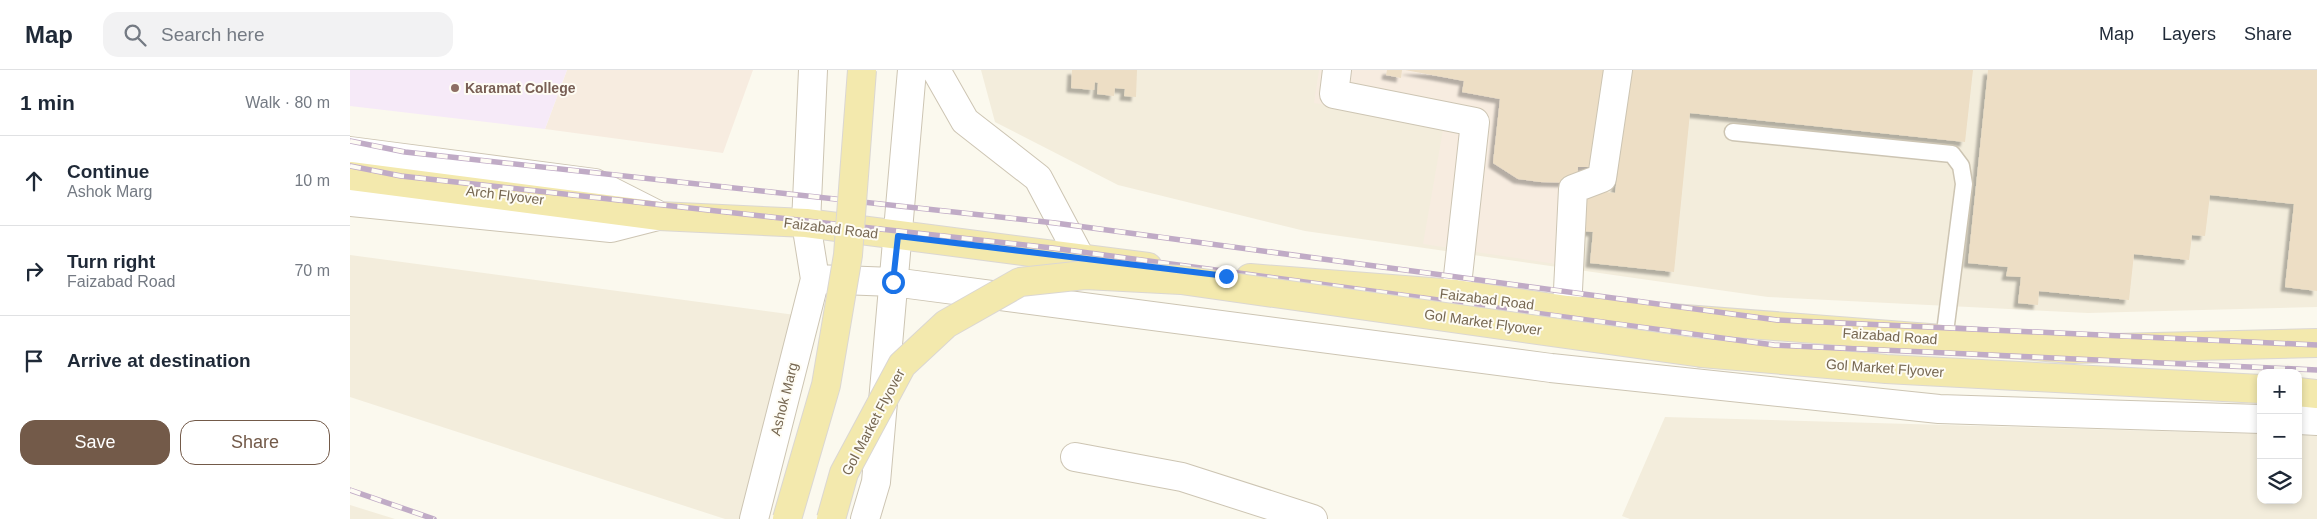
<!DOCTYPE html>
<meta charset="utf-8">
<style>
:root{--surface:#fff;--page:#f2f2f3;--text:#1f2937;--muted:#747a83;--line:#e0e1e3;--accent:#735a49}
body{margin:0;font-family:Arial,sans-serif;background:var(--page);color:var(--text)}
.controls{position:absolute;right:15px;bottom:15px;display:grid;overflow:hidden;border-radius:10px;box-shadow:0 2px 8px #0003}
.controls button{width:45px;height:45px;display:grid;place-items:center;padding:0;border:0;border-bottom:1px solid var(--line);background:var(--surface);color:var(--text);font:25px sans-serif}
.stop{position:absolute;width:15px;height:15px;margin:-11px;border:4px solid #1a73e8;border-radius:50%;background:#fff}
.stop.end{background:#1a73e8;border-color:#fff;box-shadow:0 1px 5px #0008}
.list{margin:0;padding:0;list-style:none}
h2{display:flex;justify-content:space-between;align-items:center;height:65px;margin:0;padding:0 20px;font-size:21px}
h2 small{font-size:16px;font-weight:400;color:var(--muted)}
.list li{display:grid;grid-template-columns:32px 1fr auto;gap:15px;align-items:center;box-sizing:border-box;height:90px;padding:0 20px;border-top:1px solid var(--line)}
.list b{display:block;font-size:19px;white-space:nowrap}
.list p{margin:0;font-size:16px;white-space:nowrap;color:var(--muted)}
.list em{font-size:16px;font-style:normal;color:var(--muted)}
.actions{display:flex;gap:10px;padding:15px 20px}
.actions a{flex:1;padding:11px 0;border:1px solid var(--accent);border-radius:15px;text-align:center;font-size:18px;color:var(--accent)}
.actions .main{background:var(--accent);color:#fff}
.icon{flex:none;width:28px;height:28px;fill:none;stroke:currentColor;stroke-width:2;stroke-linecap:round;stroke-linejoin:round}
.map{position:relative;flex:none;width:1967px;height:449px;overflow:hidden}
header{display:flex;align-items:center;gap:30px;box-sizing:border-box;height:70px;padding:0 25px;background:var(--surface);border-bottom:1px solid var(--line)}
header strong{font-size:24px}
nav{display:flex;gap:28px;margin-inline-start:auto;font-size:18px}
.search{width:350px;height:45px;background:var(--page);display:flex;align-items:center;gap:12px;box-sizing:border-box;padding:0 18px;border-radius:15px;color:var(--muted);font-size:19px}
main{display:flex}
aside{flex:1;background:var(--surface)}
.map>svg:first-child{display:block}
.residential{fill:#f3eddc}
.commercial{fill:#f7ece0}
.education{fill:#f6eaf8}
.building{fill:#eddec5;filter:url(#shadow)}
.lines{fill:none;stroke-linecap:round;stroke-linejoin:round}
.service-casing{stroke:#cdc5b3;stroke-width:19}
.minor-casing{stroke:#cdc5b3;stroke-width:30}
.tertiary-casing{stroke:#cdc5b3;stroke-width:30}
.primary-casing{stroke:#dbd7d2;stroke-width:30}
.service{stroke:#fff;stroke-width:16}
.minor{stroke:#fff;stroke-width:28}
.tertiary{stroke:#fff;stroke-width:28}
.primary{stroke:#f3e9ad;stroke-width:28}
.rail-casing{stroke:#c0abc6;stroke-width:5.5}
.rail{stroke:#fefcf4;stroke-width:4;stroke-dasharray:11;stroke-linecap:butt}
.primary-bridge-casing{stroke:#dbd7d2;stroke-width:30;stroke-linecap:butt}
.primary-bridge{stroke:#f3e9ad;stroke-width:28}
.route{stroke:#1a73e8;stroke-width:6}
.education-dot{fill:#8d6e63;stroke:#fefcf4;stroke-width:2}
.labels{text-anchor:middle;stroke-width:4;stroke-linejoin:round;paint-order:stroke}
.education-label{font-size:14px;font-weight:bold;fill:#785e54;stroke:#fefcf4;text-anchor:start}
.street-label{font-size:14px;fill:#766751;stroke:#fefcf4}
</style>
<header>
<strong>Map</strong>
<div class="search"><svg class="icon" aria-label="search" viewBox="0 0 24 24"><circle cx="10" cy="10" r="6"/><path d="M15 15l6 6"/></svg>Search here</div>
<nav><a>Map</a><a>Layers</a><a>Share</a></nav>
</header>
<main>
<aside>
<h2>1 min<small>Walk · 80 m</small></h2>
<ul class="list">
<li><svg class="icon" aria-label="ahead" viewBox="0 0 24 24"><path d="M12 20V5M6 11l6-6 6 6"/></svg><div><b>Continue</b><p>Ashok Marg</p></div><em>10 m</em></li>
<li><svg class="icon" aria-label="right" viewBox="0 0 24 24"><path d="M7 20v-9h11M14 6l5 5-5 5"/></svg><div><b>Turn right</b><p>Faizabad Road</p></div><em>70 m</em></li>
<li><svg class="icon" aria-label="arrive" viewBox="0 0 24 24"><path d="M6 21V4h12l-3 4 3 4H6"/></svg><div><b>Arrive at destination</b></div></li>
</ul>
<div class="actions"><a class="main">Save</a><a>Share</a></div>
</aside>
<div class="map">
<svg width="1967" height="449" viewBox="0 0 1967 449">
<defs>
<filter id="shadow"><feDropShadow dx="-4.5" dy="4.5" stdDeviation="1" flood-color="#0004"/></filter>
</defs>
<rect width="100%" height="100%" fill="#fbf9ee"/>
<path class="residential" d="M631 0H1967V237L1738 243 1418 227 955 161 768 115 645 52Z
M0 185 460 247 414 449H375L0 327Z
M1315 347 1911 364V430H1948V365L1967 366V449H1280L1272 446Z
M0 435 45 449H0Z"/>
<path class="commercial" d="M217 0H403L373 83 195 59Z
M969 0H1279L1261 121 1235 118 1226 197 1073 174 1094 54 964 33Z"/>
<path class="education" d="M0 0H217L195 59 0 36Z"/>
<path class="building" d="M722 0H787L786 27 774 26 775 19 765 18 764 26 747 24 748 13 745 12 744 20 721 18Z
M1037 0H1052L1051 8 1036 5Z
M1055 0H1260L1244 97H1228L1227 113 1190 112 1168 109 1143 93 1150 29 1112 22 1114 11Z
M1281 0H1623L1615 72 1340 43 1324 202 1240 193 1243 162 1232 161 1236 120 1265 123Z
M1638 0H1967V221L1935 217 1944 134 1860 125 1855 166 1842 165 1839 190 1784 184 1779 230 1689 221 1688 235 1668 233 1671 207 1656 206 1658 197 1618 193Z"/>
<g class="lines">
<g class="service-casing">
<path id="service" d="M1383 62 1602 84 1611 96 1614 114 1594 270"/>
</g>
<g class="minor-casing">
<path id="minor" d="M987 0 984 24 1125 52 1106 224
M0 81 245 113 306 144
M0 132 261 158 308 146
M1217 240 1223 119 1252 108 1268 0
M725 387 832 407 963 449"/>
</g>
<g class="tertiary-casing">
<path id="tertiary" d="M586 0 615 51 688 108 731 189
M465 209 543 212 1201 298 1589 339 1911 349
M1948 350 1967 351
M404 449 465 209 456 153 463 0
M515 449 526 412 562 0"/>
</g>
<g class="primary-casing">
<path id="primary" d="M0 106 309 146 456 153 798 197
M900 208 1106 224 1217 240 1723 279 1967 273
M1352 283 1536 299 1911 319
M1948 322 1967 324"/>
</g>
<use href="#service" class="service"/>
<use href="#minor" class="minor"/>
<use href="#tertiary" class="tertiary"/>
<use href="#primary" class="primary"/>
<g class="rail-casing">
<path id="rail" d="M0 71 55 82 705 153 1427 250 1967 275
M0 96 51 106 702 178 1424 275 1967 300
M0 420 84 449"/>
</g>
<use href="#rail" class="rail"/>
<g class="primary-bridge-casing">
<path id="primary-bridge" d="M437 449 476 315 498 185 512 0
M481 449 494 403 552 295 596 254 670 212 735 205 831 210 1352 283"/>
</g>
<use href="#primary-bridge" class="primary-bridge"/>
</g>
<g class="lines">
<path class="route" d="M543 212 548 166 876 206"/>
</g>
<circle class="education-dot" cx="105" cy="18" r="5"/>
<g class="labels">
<g class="education-label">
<text x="115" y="23">Karamat College</text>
</g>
<g class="street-label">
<text transform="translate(155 125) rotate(7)" y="5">Arch Flyover</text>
<text transform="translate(481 158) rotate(7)" y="5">Faizabad Road</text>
<text transform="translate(1137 229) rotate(7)" y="5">Faizabad Road</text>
<text transform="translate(1133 252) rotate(8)" y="5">Gol Market Flyover</text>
<text transform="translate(1540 266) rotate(4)" y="5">Faizabad Road</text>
<text transform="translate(1535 298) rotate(4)" y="5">Gol Market Flyover</text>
<text transform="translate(434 329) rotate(-76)" y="5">Ashok Marg</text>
<text transform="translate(523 352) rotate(-62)" y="5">Gol Market Flyover</text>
</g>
</g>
</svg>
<div class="controls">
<button>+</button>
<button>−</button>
<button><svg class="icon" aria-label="layers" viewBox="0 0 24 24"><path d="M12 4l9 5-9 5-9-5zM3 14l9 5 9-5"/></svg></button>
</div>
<div class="stop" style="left:543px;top:212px"></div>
<div class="stop end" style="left:876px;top:206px"></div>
</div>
</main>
